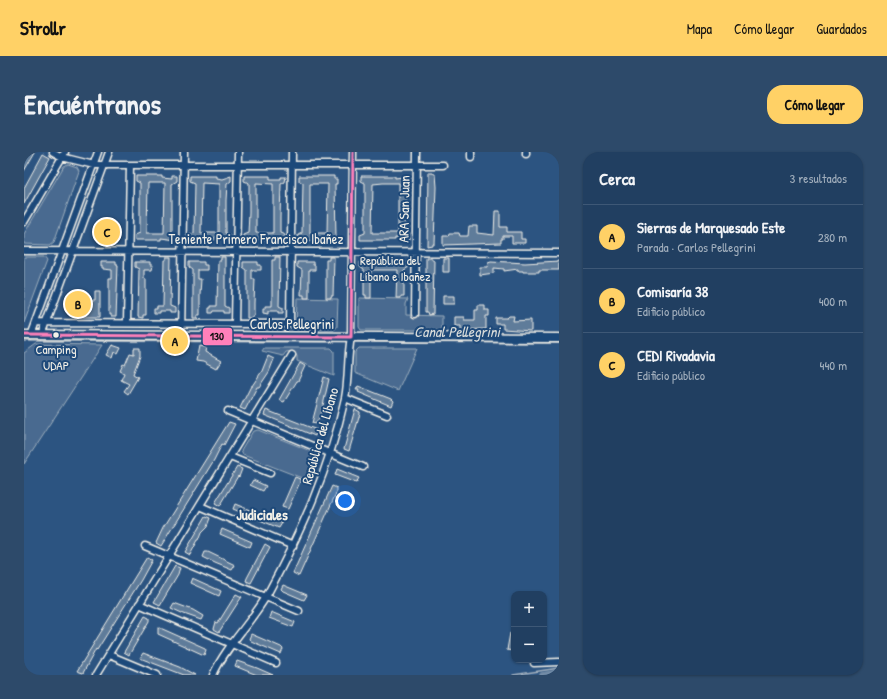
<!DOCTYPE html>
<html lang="es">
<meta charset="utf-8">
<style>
:root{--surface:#213f61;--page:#2d4a6a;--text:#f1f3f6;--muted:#a2afbd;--line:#3e5876;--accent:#ffd166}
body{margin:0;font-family:"Patrick Hand",sans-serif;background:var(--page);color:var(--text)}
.controls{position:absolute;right:12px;bottom:12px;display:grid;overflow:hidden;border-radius:8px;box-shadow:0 1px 3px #0004}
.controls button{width:36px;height:36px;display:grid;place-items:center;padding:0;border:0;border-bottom:1px solid var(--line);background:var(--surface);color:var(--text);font:20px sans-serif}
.you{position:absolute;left:321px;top:349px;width:14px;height:14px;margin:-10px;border:3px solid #fff;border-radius:50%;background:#1a73e8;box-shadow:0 0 0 6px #1a73e833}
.badge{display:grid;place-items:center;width:26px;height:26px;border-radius:50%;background:var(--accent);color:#111;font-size:13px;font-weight:700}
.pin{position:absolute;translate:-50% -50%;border:2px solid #fff;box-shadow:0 1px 4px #0006}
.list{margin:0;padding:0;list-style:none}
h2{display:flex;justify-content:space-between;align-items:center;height:52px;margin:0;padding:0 16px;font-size:17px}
h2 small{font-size:13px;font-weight:400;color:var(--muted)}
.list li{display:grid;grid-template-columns:26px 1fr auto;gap:12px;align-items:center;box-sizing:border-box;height:64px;padding:0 16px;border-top:1px solid var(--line)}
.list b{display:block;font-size:15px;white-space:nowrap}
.list p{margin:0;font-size:13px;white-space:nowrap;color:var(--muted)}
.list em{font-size:13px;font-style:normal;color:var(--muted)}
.map{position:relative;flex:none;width:535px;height:523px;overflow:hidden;border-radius:16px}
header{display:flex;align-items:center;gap:24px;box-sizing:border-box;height:56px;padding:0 20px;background:var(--accent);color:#111}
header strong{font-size:19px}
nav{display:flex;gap:22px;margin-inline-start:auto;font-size:14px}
.intro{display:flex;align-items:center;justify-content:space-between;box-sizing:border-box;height:96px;padding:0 24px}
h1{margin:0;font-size:28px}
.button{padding:10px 18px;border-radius:16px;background:var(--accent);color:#111;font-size:14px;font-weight:700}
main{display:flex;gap:24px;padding:0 24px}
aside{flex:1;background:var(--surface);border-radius:16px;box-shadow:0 1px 3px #0004}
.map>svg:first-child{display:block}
.green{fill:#496b90;stroke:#9eaebc}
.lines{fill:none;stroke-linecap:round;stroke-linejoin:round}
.stream{stroke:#a7b4c0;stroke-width:1.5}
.canal{stroke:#738ca6;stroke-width:5.5}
.building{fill:#5e7b9a;stroke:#f4f1e8;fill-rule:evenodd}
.minor-casing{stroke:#f4f1e8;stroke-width:9}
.major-casing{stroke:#f4f1e8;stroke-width:11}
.minor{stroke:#1f4a7a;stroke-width:6}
.major{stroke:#1f4a7a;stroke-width:8}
.bus-1-casing{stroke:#1f4a7a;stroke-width:6}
.bus-1{stroke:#ff80ba;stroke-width:3}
.bus-dot{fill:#f4f1e8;stroke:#1f4a7a;stroke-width:1.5}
.labels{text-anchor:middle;stroke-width:4;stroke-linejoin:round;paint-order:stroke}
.bus-label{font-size:13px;fill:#f4f1e8;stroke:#1f4a7a;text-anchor:start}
.street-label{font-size:14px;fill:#f4f1e8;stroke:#1f4a7a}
.water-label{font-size:15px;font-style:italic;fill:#dadddb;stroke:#1f4a7a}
.neighbourhood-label{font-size:15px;font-weight:bold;fill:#f4f1e8;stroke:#1f4a7a}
.line-badge{stroke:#1f4a7a;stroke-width:1.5}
.pale-badge-label{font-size:11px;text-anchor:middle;font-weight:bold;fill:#111}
</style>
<header>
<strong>Strollr</strong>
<nav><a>Mapa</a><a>Cómo llegar</a><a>Guardados</a></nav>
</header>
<div class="intro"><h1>Encuéntranos</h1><a class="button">Cómo llegar</a></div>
<main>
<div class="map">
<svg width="535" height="523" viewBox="0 0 535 523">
<rect width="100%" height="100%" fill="#2c5481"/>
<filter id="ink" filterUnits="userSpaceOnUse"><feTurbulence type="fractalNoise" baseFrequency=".025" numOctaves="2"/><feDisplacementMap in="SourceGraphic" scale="8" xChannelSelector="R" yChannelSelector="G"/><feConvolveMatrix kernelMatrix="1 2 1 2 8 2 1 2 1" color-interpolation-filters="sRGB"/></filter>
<g filter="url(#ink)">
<path class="green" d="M44 12 53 15 55 19 30 90 26 93 0 92V82L40 14Z
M0 105H20L23 109 0 171Z
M273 146 314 147 313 175 310 178H275L272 175Z
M335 146 384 147 382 152V163L418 164V178H337L335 175Z
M12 192 78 193 0 312V201Z
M240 196H307L310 199V224L273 209V204L269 199 262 200 259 204 238 199Z
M335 196H393L374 239 331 221V200Z
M234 278 289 300 291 305 283 328 219 303 217 299 229 279Z"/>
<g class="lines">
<path class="stream" d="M0 189 310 190
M331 190 535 191
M489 523 535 516"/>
<path class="canal" d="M518 523 535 520"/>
</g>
<path class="building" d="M0 0H11L0 19Z
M19 1 26 5 0 52V36Z
M404 20H408L409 22H411L412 35 410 91H408V93L403 94Z
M112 24H138V26L148 27V24H153V29L148 32V81L152 83V88L137 86V88H111V83L116 81V31L112 29ZM124 31H141L140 81H123Z
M166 24H192V26L198 27 207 24V29L203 32 202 48V81L206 83V88H201V86L193 85 191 86V88H165V83L170 81 171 31 166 29ZM178 31 195 32V81H177Z
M220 24H246V27H257V25H262L261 30 257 32 256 65V81L261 83 260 88H256V86H245V88H219V83L224 81 225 60V31L220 29ZM232 31 249 32V81H232Z
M275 24H310V27H313V32H311L312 86H309V89L274 88V83L278 81 279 31 275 29ZM286 32H304L303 81H286Z
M337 24H371V26L386 24V29L382 32 381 65V81L385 83V88L371 86V88H336V83L341 81V31L337 29ZM359 31H374V81H348L349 32Z
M471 59H476V75H483V80H497V87H501V91H488V84H479V87H477V91L419 93V84H425L426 81H435L436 84H444L445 74H453V81L470 83Z
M142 105H147L146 154 151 156V161H146V159H135V161H130V156H133V154H139L140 108H142Z
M197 105H201V154L205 156V161H200V159H190L189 161H185V156H187V154H193L194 108H197Z
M251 105H256L255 154 259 156V161H254V159H244V162L239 161V157H241V154H248V108H251Z
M305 105H310L309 144H307V146H302V108H305Z
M402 106H407V108H410L409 162 405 163 404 160H402Z
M419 106H425V120H419Z
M467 109 501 111 535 109V118H515V120H499V119H494V117L480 119V117L470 116V121L456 123V115H463L464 110Z
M77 110H92V113H94L92 165H87V163H85V126H88V118L79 117V115H77Z
M111 110H126V113H129L128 118H120V126L122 127V163H119V166L114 165 115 117 111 115Z
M165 110H180V113H183V118H174V127H177L176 143V163H173V166H169V118L165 115Z
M219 110H234V113H237V118H228V127H231L230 151V163L228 164V166H223V118L219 115Z
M273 110H289V113H291V118H285V146H280V143H277L278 118 273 115Z
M336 110H370V113H380V110L385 111V115L380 118V144H377V146H372L373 118H347V146H342V143H340V118L336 115Z
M71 139H76V165H49L47 147 71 148Z
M419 144H430V152H419Z
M454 153H461V158H465V164H462V177L436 178V174H430V165H440V168H451V158H454Z
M485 164H490L489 169 507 168V179L479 177V172H472V166H483Z
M88 193 97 196 94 202 90 200 88 206 82 203Z
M175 194 182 195 181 200 197 209 192 217 179 210 172 209Z
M110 196H116V204L109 222 114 225 104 242 100 239 105 232 97 228 100 221 96 219 99 212 101 213 106 201 110 202Z
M244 204 250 207 245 220 235 235H233L221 258 216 256 227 234H228L238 219Z
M276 211 281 214 274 229H273L260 250 255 248Z
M300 225 305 227 297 262 292 272 288 271Z
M334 234 367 247 369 249 367 254 334 240 335 238H332Z
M331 257 336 260V262L325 299 320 297Z
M242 258 293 278 291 284 240 263Z
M205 270 211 272 200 293 198 292 190 308 137 394 132 391 139 376Z
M213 315 218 317 215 325 214 324 196 354 191 351Z
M313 317 335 326 332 331 311 323Z
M271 325 276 327V330L264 357 258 355Z
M229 328 242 334 239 339 226 333Z
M308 334 313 336V339L275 424 269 421Z
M211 352 258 371 255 376 209 357Z
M182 364 187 366 184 374 178 380 175 388H174L166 403 161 400Z
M198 377 228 390 226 395 196 382Z
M241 392 246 395 227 431 222 429 223 426Z
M181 400H184L211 413 208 418 191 411 179 405Z
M123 405 128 408 117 428 73 498 72 497 59 521 53 519Z
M151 414 156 416 154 423 136 453 130 450Z
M168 426 197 439 195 444 166 431Z
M259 433 283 443 280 448 259 439 257 437Z
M212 442 218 445 215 449 195 480 190 477 192 470 194 471Z
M150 451 169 458 179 464 177 468 160 462 147 456Z
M247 460 271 470 269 475 245 466Z
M121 464 125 466V469L105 503 100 500Z
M134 475 181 496 182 498 180 503 134 482Z
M486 481 490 482V499L483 498Z
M227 482 257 495 259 497 257 502 227 489 225 487Z
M119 501 156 515 171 523H160L121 508 116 506Z
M213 509 233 516 249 523H233L223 519 211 514Z"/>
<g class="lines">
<g class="minor-casing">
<path id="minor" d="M29 0 38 5 70 13H419
M447 0V5
M502 0V2
M0 70 41 0
M0 99 535 101
M391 162 393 0
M12 171 266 172 268 0
M103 171 106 13
M211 172 214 0
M7 184 74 0
M18 184 85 0
M157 184 160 0
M321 246 363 263
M204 259 339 315
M206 305 246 321
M176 354 269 394
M121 394 275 459
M115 452 252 511
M85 503 133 523
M510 511 535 510
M72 523 268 203
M189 523C202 494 227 471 243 443 278 378 305 318 321 246 325 226 323 205 327 185L329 0"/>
</g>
<g class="major-casing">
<path id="major" d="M0 183 535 186"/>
</g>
<use href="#minor" class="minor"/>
<use href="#major" class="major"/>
<g class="bus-1-casing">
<path id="bus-1" d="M0 183 327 185
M327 185 329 0"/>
</g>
<use href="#bus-1" class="bus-1"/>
</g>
</g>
<g class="bus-dot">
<circle cx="328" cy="115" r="3.5"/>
<circle cx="32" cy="183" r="3.5"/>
</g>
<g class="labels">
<g class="bus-label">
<text x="336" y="113">República del<tspan x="336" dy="16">Líbano e Ibañez</tspan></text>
<text x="32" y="202" text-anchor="middle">Camping<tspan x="32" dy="16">UDAP</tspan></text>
</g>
<g class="street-label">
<text transform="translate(380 57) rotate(-89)" y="5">ARA San Juan</text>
<text x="232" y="92">Teniente Primero Francisco Ibañez</text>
<text x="268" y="177">Carlos Pellegrini</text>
<text transform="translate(296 284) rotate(-74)" y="5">República del Líbano</text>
</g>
<g class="water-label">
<text x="433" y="185">Canal Pellegrini</text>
</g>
<g class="neighbourhood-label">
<text x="238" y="368">Judiciales</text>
</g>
</g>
<rect class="line-badge" x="178" y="175" width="31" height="19" rx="4" fill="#ff80ba"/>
<g class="pale-badge-label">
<text x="193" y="188">130</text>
</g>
</svg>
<div class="controls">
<button>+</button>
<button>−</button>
</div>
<div class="you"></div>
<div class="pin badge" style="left:151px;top:189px">A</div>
<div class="pin badge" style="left:54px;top:152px">B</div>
<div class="pin badge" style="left:83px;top:80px">C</div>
</div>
<aside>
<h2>Cerca<small>3 resultados</small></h2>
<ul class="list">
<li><span class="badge">A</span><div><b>Sierras de Marquesado Este</b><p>Parada · Carlos Pellegrini</p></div><em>280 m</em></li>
<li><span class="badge">B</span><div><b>Comisaría 38</b><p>Edificio público</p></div><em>400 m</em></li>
<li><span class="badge">C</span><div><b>CEDI Rivadavia</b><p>Edificio público</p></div><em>440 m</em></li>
</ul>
</aside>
</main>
